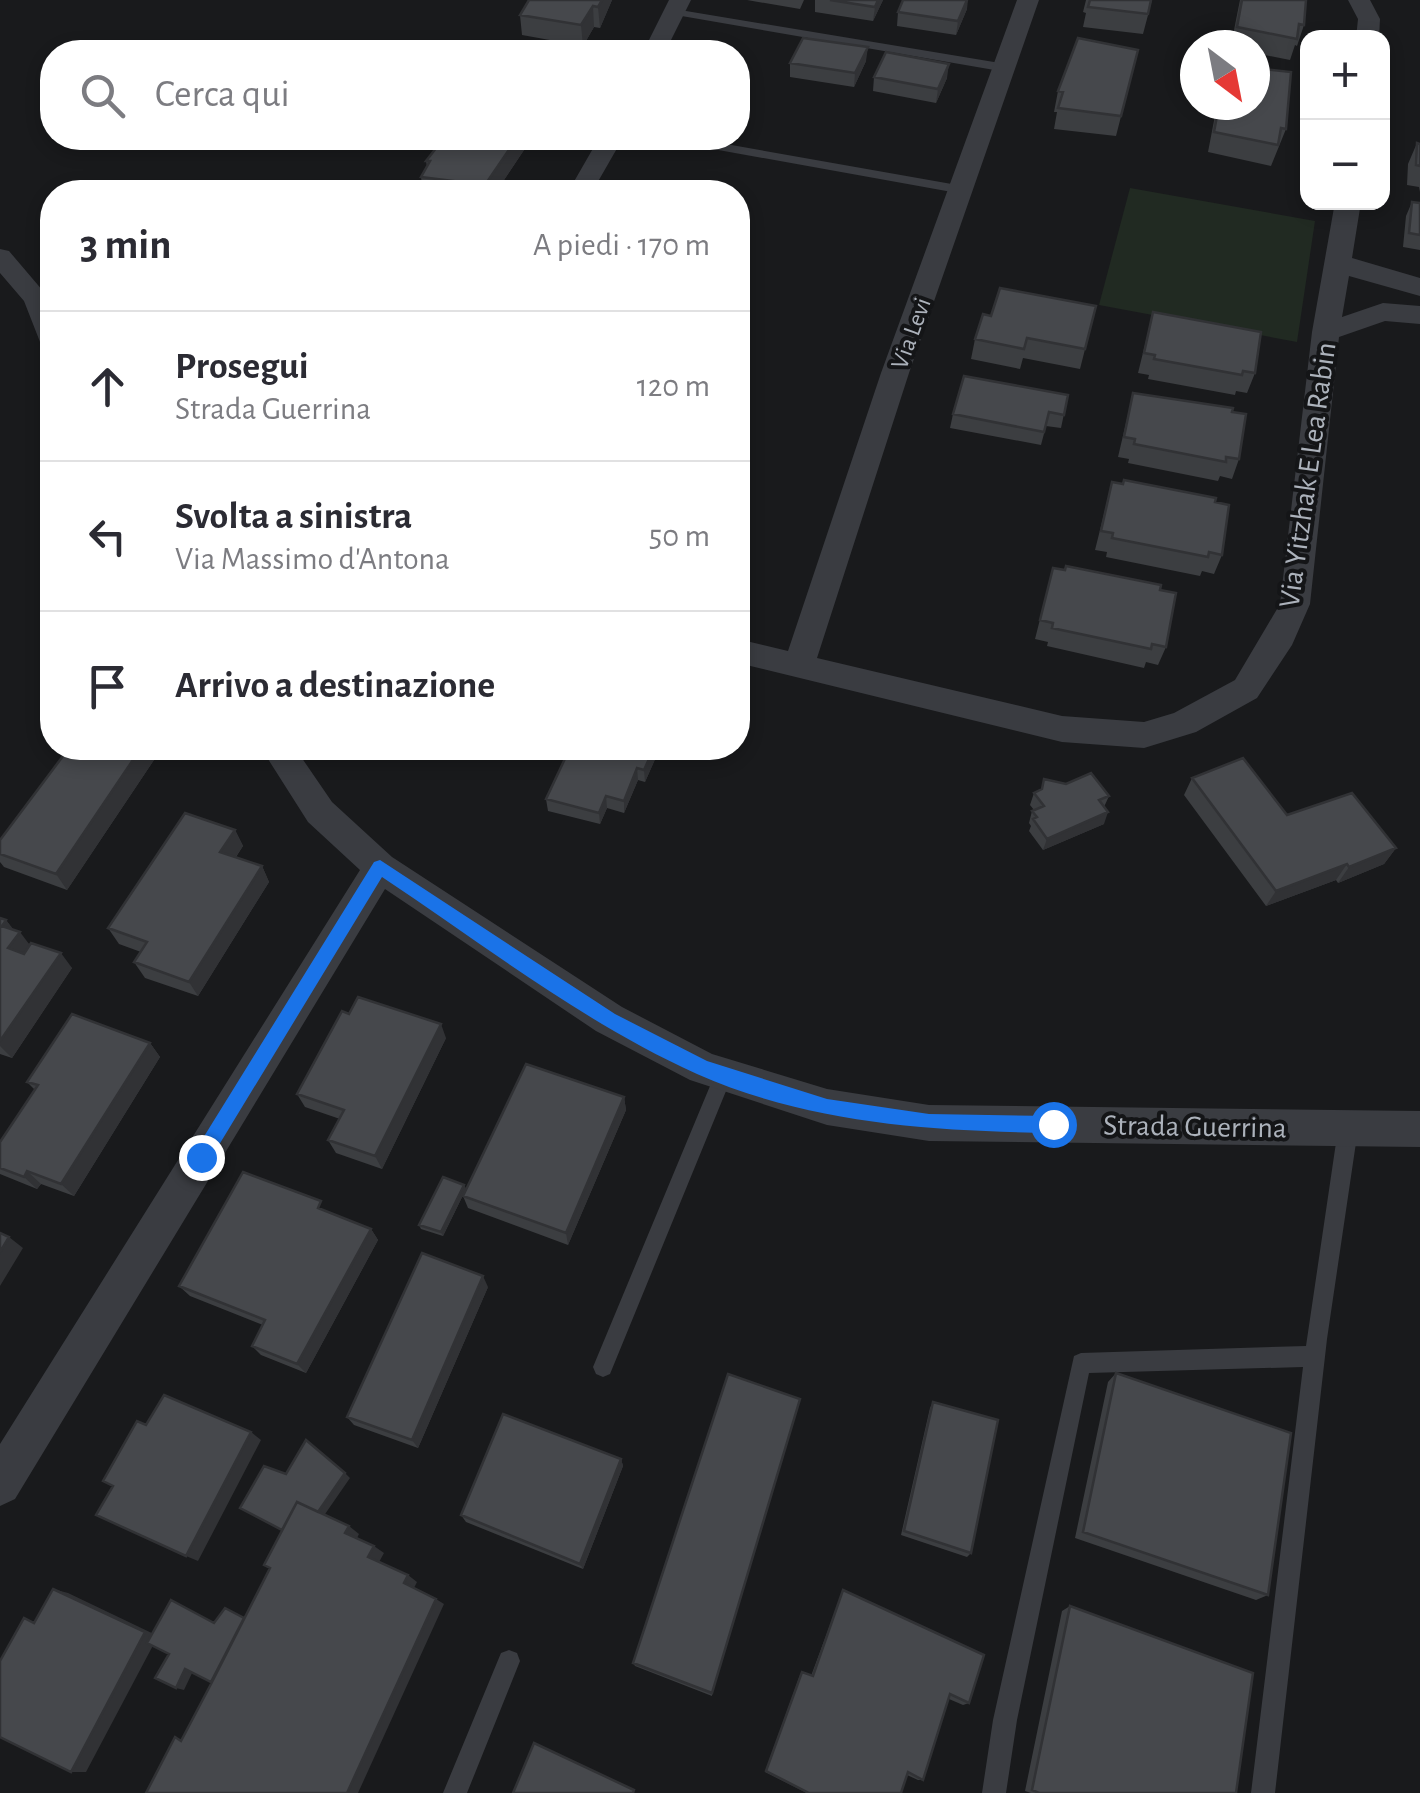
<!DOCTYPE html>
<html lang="it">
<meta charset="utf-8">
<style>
:root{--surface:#fff;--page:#f2f2f3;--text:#2b2b33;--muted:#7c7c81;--line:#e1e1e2}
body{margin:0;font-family:"Alegreya Sans",sans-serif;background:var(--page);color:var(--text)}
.controls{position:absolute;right:30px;top:30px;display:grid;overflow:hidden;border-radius:20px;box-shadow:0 5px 15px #0003}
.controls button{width:90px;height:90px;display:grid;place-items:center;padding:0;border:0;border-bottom:2px solid var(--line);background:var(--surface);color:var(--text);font:50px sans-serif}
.compass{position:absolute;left:1180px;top:30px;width:90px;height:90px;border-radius:50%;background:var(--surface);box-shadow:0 5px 15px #0003;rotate:148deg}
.stop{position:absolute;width:30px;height:30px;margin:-22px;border:8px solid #1a73e8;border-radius:50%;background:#fff}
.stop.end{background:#1a73e8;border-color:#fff;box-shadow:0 2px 10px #0008}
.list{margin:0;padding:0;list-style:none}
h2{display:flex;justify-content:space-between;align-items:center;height:130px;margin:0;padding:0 40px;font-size:42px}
h2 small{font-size:32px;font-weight:400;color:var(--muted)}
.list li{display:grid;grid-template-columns:65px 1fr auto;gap:30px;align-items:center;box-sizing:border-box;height:150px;padding:0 40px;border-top:2px solid var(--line)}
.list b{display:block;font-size:38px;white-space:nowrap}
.list p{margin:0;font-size:32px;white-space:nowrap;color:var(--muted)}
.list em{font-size:32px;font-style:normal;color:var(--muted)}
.icon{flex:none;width:55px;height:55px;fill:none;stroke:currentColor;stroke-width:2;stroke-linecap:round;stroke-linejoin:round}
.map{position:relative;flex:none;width:1420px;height:1793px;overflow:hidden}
.search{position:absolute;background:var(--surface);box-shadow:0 5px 15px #0003;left:40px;top:40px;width:710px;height:110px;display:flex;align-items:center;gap:25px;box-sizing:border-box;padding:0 35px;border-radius:40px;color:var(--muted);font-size:38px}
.panel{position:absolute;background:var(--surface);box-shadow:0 5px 15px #0003;left:40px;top:180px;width:710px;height:580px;border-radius:40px}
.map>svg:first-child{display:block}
.green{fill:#212a22}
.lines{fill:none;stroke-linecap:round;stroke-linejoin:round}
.service{fill:#3a3c41;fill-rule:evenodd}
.minor{fill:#3a3c41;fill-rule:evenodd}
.wall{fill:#3c3e41}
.shaded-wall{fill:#313235}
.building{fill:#46484c;stroke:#313235;stroke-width:2.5}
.route{fill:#1a73e8}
.labels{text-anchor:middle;stroke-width:8;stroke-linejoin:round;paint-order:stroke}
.far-street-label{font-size:25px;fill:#acb2bb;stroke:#141517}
.street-label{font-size:30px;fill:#acb2bb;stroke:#141517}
</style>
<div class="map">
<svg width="1420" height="1793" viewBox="0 0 1420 1793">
<rect width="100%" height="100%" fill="#191a1c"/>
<path class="green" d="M1130 188 1315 221 1297 342 1099 305Z"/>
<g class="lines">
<path class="service" d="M674 9 1006 64 1012 68 1006 72 670 14V10Z
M668 138H692L963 186 969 190 963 194 674 142Z
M724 1065 731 1068 733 1074 610 1374 603 1377 596 1374 593 1367 715 1074 717 1068Z
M1348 1120 1355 1123 1358 1129 1327 1339 1275 1793H1251L1303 1367 1089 1373 1017 1720 1006 1793H982L993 1720 1074 1356 1081 1353 1306 1346 1338 1129 1341 1123Z
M509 1650 517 1653 520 1661 467 1793H443L501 1653Z"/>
<path class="minor" d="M669 0H691L665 52H643Z
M1017 0H1039L909 373 817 658 1062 716 1144 722 1174 713 1235 680 1280 604 1312 332 1335 202H1361L1352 258 1420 278V296L1349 276 1342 317 1383 303 1420 306V324L1385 321 1339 337 1310 604 1292 645 1257 698 1196 732 1144 748 1062 742 738 663V639L788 651 881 373Z
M1348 0H1370L1380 19 1379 38H1356L1358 19Z
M599 138H623L592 192H568Z
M0 249 9 251 49 298 52 350 42 347 24 301 0 273Z
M261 748H295L332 802 392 857 622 1007 712 1054 827 1089 929 1105 1420 1111V1147L929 1141 827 1125 690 1080 596 1031 385 889 15 1499 0 1506V1444L360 870 308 822Z"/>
</g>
<path class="wall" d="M529 0H612L600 28 594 27 583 46 522 35 520 15Z
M747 0H804L800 9Z
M815 0H883L873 21 815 12Z
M1086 0H1152L1143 34 1083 27 1086 13 1083 12Z
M1240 0H1306L1304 25 1297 46 1295 45 1290 60 1255 53V45H1231Z
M967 9 956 35 897 26 898 12Z
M1138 50 1116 136 1054 129 1057 112H1054L1058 91Z
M866 61 854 87 790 77V63Z
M874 77 947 78 936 103 873 91Z
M1217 105H1255L1286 129 1271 166 1208 152Z
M444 138H525L526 147 496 192H423L421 177 427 167 426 161Z
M1417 143 1420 144V192L1419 187 1407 185 1408 164Z
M1412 202 1420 203V250L1403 247 1406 216Z
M1096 306 1080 369 1023 358 1020 369 971 359 975 339 991 316Z
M1153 312 1255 373 1247 393 1236 391 1235 395 1148 379 1149 375 1138 373Z
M1133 393 1239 459 1232 479 1220 476 1218 481 1128 463 1129 459 1118 457Z
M1068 395 1061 428 1046 426 1041 445 950 428 953 414Z
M1112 482 1215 502 1222 555 1214 574 1202 571 1200 576 1106 557 1107 552 1095 550Z
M1053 568 1160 590 1166 647 1158 665 1146 662 1144 668 1047 646 1048 642 1035 639Z
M69 748H162L67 890 4 867 0 862V840Z
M570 748H660L645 782 638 780 624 813 607 808 600 824 548 811 546 799Z
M1192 778 1287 815 1396 848 1384 864 1338 883 1336 880 1266 906 1184 795Z
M1034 793 1109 796 1104 807V824L1043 850 1029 831 1031 826 1029 823 1032 811 1034 810 1030 805Z
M235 830 243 846 236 857 262 866 269 882 198 996 145 978 134 962 141 952 119 944 108 928Z
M0 918 6 920 13 930 30 945 72 968 12 1058 0 1054Z
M446 1038 382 1169 336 1153 328 1140 340 1119 305 1107 297 1094Z
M150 1043 160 1057 74 1196 41 1184 37 1189 0 1174V1142L35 1090 27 1082Z
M624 1097 626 1110 568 1245 468 1208 463 1196Z
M464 1185 466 1189 443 1236 421 1229 419 1225Z
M328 1212 371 1229 378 1240 306 1373 261 1355 252 1346 263 1325 190 1296 179 1286Z
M488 1287 418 1448 354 1425 347 1417Z
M1116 1373 1268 1595 1256 1600 1075 1538 1108 1382Z
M728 1374 712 1696 635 1666 633 1663Z
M933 1402 971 1553 967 1557 901 1535 930 1408Z
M621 1459 623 1466 583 1569 466 1522 461 1515Z
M843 1590 969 1703 963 1705 949 1699 923 1780H918L907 1775 901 1793H807L765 1772 800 1675 802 1672 811 1676Z
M1070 1606 1236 1793H1031L1025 1791 1062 1611Z"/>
<path class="shaded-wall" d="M602 0H612L600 28 598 7Z
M878 0H883L873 21 875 7Z
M967 0H968L967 9 956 35 958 21Z
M593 6 594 27 583 46 581 25Z
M868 47 866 61 854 87 855 73Z
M949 64 947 78 936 103 938 89Z
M517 138H525L526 147 496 192H486L485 185Z
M141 748H162L67 890 56 874Z
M654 748H660L645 782 644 770Z
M637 768 638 780 624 813V801Z
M606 796 607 808 600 824 599 813Z
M1108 812 1104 824 1043 850 1047 839Z
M235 830 243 846 228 868 220 852Z
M1396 848 1384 864 1338 883 1349 867Z
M1347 864 1336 880 1266 906 1276 891Z
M262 866 269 882 198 996 189 982Z
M6 920 18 935 20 932 32 948 21 964 8 948 2 926Z
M61 953 72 968 12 1058 0 1046V1041Z
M441 1024 446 1038 382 1169 375 1156Z
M150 1043 160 1057 74 1196 61 1184Z
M624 1097 626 1110 568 1245 566 1233Z
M27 1171 41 1184 37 1189 24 1177Z
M464 1185 466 1189 443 1236 441 1232Z
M371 1229 378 1240 306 1373 297 1364Z
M9 1237 23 1248 0 1286V1252Z
M483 1276 488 1287 418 1448 412 1440Z
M251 1432 261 1440 198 1561 186 1556Z
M621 1459 623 1466 583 1569 580 1564Z
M345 1473 350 1478 323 1517 317 1513Z
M349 1526 359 1534 356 1540 345 1533Z
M374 1546 384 1553 378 1564 368 1557Z
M408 1575 417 1582 413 1590 404 1583Z
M53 1589 68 1593 158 1636 86 1772H71Z
M436 1599 444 1604 358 1793H347Z
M185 1669 193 1671 184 1690 176 1688Z"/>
<path class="building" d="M529 0H602L598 7 593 6 581 25 520 15Z
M830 0H878L875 7Z
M903 0H967L958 21 898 12Z
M1090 0H1151L1148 14 1088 7Z
M1242 0H1306L1304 25 1299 24 1297 39 1237 27Z
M803 38 868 47 855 73 790 63Z
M1078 38 1138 50 1121 116 1058 108 1063 92 1058 91Z
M508 45 554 52H504Z
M886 52 949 64 938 89 874 77Z
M1255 68 1291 72 1286 129 1281 128 1278 145 1214 132 1219 105H1255Z
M444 138H517L485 185 421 177 430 161H426Z
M1417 143 1420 144V166L1416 165Z
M1412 202 1420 203V235L1409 233Z
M1000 288 1096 306 1085 349 1027 338 1024 349 975 339 983 314 991 316Z
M1153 312 1261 332 1255 373 1243 371 1242 375 1154 359 1155 355 1144 353Z
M964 376 1068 395 1064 415 1049 412 1044 432 953 414Z
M1133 393 1233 408 1232 412 1246 414 1239 459 1226 457V462L1134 444 1135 439 1124 437Z
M1124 480 1216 498 1215 502 1229 505 1222 555 1209 552 1208 557 1112 538 1113 533 1101 531 1112 482 1123 484Z
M1066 566 1161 585 1160 590 1176 593 1166 647 1152 644 1151 649 1052 628 1053 623 1040 620 1053 568 1065 570Z
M69 748H141L56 874 0 854V840Z
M570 748H654L644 770 637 768 624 801 606 796 599 813 546 799Z
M1243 758 1287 815 1352 793 1396 848 1349 867 1347 864 1276 891 1192 778Z
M1091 773 1109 796 1099 800 1108 812 1047 839 1033 819 1037 817 1032 811 1044 806 1034 793 1042 789 1044 779 1066 784Z
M185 813 235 830 220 852 262 866 189 982 134 962 147 942 108 928Z
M0 918 6 920 2 926 20 932 8 948 24 954 31 943 61 953 0 1041Z
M358 997 441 1024 375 1156 328 1140 344 1110 297 1094 342 1011 349 1014Z
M72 1014 150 1043 61 1184 27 1171 24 1177 0 1168V1142L38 1085 27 1082Z
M526 1064 624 1097 566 1233 463 1196Z
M243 1172 321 1201 318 1208 371 1229 297 1364 252 1346 265 1320 179 1286Z
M443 1177 464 1185 441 1232 419 1225Z
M0 1233 9 1237 0 1252Z
M422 1253 483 1276 412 1440 347 1417Z
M1116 1373 1291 1433 1268 1595 1083 1532Z
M728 1374 800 1399 712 1693 633 1663Z
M164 1395 251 1432 186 1556 96 1515 113 1486 103 1481 137 1421 146 1425Z
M933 1402 998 1420 971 1553 904 1531Z
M503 1414 621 1459 580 1564 461 1515Z
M306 1440 345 1473 318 1512 297 1502 282 1530 240 1508 264 1466 286 1474Z
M297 1502 349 1526 345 1533 374 1546 368 1557 408 1575 404 1583 436 1599 347 1793H146L175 1737 181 1741 211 1684 270 1568 264 1565Z
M53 1589 145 1632 71 1772 0 1737V1661L24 1618 34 1623Z
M843 1590 984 1655 969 1703 950 1694 923 1780 908 1772 901 1793H809L766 1771 802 1672 813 1676Z
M171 1600 214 1623 225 1608 244 1618 211 1682 185 1669 176 1688 155 1678 169 1654 147 1643Z
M1070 1606 1253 1673 1236 1793H1039L1032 1790Z
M534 1743 634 1790 633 1793H513Z"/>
<path class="route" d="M380 860 615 1014 707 1061 827 1099 929 1114 1053 1116 1062 1124 1053 1133C932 1131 810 1124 697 1074 584 1023 484 945 382 877L208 1163H195V1151L374 862Z"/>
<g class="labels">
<g class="far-street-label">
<text transform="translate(910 333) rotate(-70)" y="9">Via Levi</text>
</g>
<g class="street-label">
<text transform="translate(1307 475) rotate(-82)" y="10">Via Yitzhak E Lea Rabin</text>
<text transform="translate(1195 1126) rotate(1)" y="10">Strada Guerrina</text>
</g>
</g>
</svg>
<div class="controls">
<button>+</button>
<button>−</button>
</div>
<svg class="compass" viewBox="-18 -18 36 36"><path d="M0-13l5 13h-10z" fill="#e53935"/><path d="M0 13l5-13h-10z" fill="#7c7c81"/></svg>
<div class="stop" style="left:1053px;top:1124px"></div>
<div class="stop end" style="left:201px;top:1157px"></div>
<div class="search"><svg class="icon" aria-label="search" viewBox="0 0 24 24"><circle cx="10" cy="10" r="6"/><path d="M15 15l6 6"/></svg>Cerca qui</div>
<section class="panel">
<h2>3 min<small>A piedi · 170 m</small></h2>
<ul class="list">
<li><svg class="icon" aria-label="ahead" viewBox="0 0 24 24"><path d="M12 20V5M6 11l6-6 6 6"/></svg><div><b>Prosegui</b><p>Strada Guerrina</p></div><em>120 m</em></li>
<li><svg class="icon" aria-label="left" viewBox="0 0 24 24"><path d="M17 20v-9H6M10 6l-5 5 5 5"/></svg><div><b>Svolta a sinistra</b><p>Via Massimo d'Antona</p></div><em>50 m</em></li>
<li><svg class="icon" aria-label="arrive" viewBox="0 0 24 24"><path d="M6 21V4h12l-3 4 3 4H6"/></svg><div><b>Arrivo a destinazione</b></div></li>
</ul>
</section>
</div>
